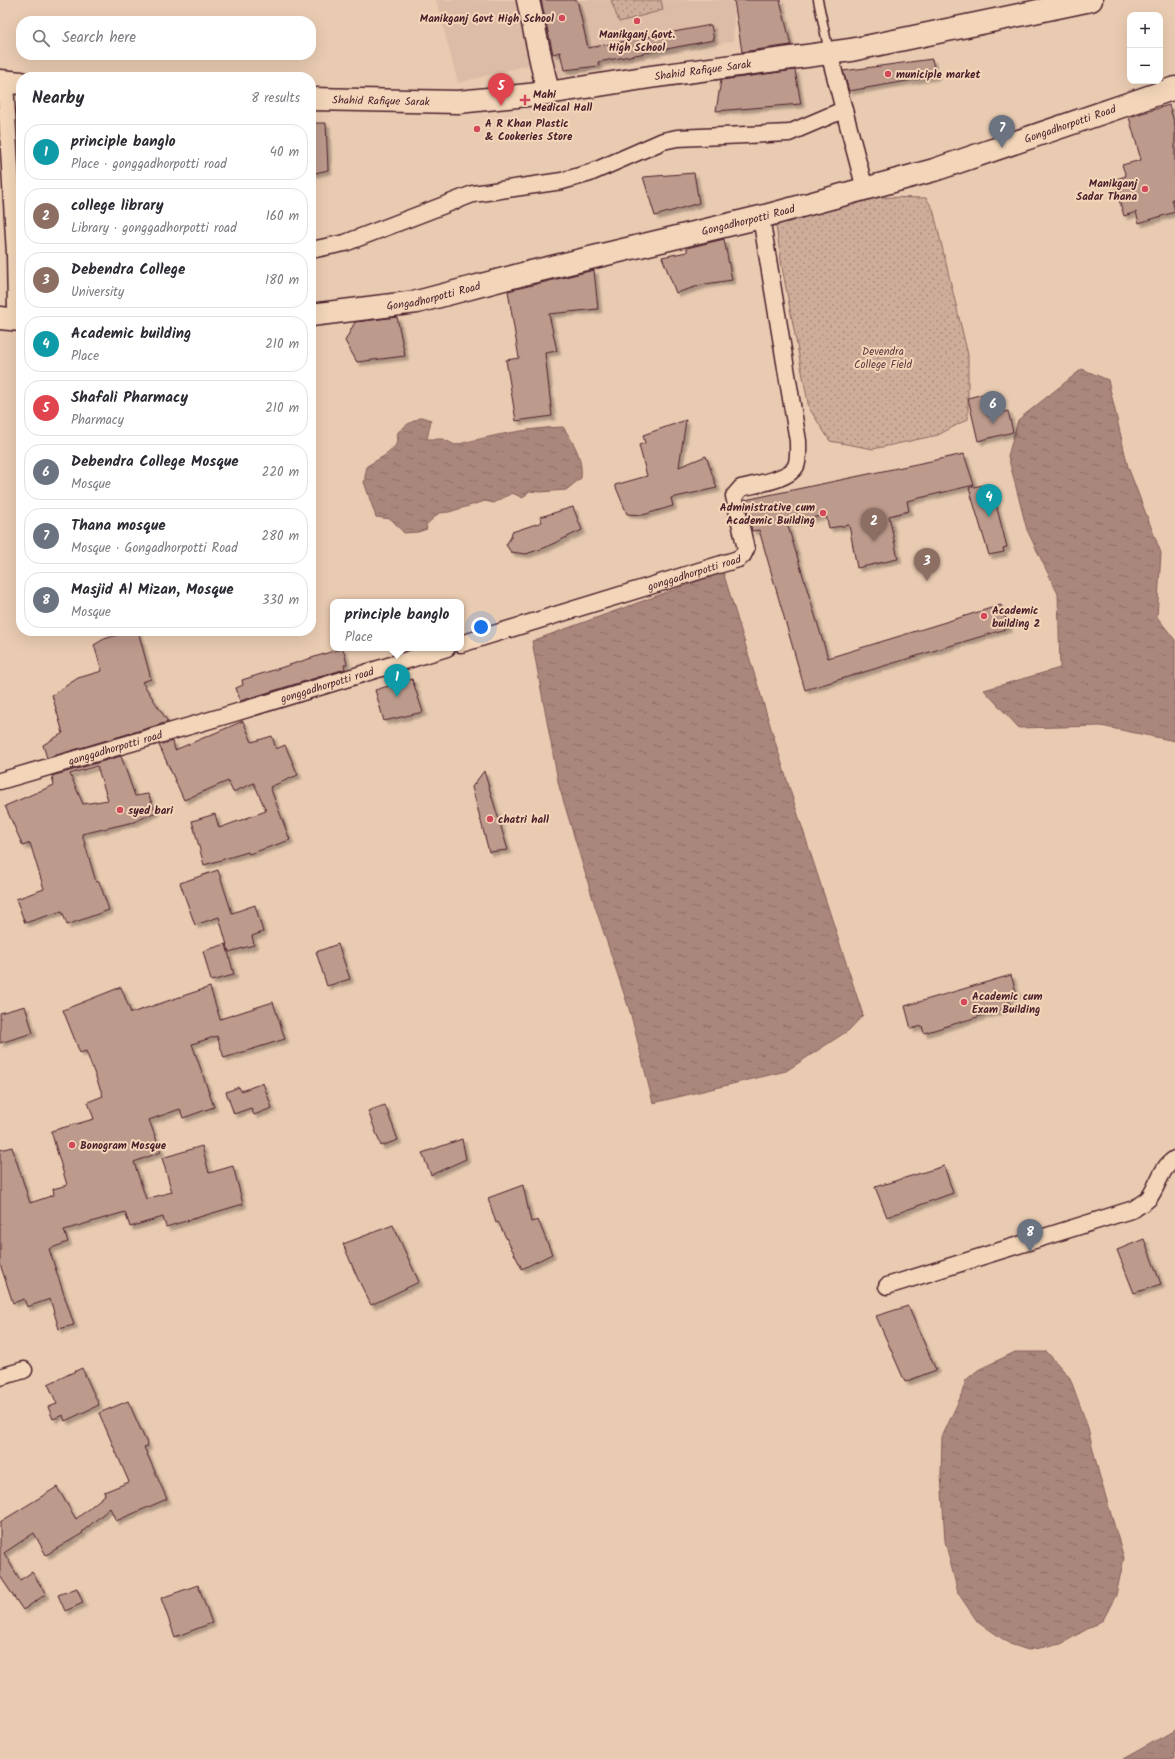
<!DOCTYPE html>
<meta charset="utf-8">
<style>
:root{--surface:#fff;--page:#f7f7f7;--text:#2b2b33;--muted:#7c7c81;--line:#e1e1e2;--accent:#d1495b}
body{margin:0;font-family:Kalam,sans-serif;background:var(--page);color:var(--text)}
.controls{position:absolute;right:12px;top:12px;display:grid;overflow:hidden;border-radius:8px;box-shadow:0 4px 16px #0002}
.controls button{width:36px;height:36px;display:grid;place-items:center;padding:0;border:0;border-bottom:1px solid var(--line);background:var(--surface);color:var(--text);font:20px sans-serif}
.you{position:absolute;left:481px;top:627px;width:14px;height:14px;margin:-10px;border:3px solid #fff;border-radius:50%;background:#1a73e8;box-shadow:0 0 0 6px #1a73e833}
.badge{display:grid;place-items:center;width:26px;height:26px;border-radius:50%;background:var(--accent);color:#fff;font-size:13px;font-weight:700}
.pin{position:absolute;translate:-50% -33px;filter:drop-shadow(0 1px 2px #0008)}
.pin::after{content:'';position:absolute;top:21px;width:14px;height:12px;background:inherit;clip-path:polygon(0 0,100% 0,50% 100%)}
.popup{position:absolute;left:330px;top:599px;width:134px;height:52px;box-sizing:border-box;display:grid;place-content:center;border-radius:8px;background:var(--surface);filter:drop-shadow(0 1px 3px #0005);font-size:13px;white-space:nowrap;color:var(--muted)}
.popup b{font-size:15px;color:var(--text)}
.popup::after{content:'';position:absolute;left:50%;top:100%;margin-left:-8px;border:8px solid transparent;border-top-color:var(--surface)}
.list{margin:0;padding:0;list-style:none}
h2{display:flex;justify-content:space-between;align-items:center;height:52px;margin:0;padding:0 16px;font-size:17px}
h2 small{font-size:13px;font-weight:400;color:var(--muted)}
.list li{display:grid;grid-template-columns:26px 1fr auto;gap:12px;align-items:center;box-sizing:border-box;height:56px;margin:0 8px 8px;padding:0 8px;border:1px solid var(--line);border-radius:16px}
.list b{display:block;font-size:15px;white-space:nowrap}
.list p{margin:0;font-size:13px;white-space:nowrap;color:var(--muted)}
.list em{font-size:13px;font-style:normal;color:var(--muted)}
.icon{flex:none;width:22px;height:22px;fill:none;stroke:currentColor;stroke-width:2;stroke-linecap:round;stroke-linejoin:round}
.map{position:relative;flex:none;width:1175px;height:1759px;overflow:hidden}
.search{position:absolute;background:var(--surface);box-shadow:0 4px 16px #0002;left:16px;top:16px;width:300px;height:44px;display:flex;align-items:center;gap:10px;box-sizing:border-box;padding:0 14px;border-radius:16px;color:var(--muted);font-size:15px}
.panel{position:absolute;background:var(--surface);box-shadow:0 4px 16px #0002;left:16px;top:72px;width:300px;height:564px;border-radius:16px}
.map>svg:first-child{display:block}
.built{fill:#dcbca6}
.park{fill:url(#park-dots);stroke:#8c6662}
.water{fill:url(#water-ripples);stroke:#845d5b}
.building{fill:#bc9a8c;stroke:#4a1f2b;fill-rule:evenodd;filter:url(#shadow)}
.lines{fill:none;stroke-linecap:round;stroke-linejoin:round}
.lane-casing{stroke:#4a1f2b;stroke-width:11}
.street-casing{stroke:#4a1f2b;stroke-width:19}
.secondary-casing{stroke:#4a1f2b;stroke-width:25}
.lane{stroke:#f3d6b9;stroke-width:8}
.street{stroke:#f3d6b9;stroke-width:16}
.secondary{stroke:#f3d6b9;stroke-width:22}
.poi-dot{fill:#d1495b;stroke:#f3d6b9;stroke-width:1.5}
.labels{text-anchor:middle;stroke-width:4;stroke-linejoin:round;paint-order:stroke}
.poi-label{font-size:11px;font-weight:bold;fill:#4a1f2b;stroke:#f3d6b9;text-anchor:start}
.street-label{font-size:11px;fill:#4a1f2b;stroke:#f3d6b9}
.park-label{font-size:11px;fill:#643c41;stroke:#f3d6b9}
</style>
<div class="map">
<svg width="1175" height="1759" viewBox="0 0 1175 1759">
<defs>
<pattern id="park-dots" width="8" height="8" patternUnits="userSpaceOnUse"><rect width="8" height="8" fill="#ceae9a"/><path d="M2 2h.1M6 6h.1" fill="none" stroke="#a98d7e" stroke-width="1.8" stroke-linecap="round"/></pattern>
<pattern id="water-ripples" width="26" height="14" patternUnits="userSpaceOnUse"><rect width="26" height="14" fill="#aa877b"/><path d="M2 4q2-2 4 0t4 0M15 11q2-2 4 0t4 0" fill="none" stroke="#8c6e65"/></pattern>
<filter id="shadow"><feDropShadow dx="3.5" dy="3.5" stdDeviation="1" flood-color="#0004"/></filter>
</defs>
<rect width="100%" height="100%" fill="#e9cbb1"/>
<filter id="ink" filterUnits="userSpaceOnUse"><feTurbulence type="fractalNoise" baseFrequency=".025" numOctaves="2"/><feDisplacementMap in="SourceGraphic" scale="8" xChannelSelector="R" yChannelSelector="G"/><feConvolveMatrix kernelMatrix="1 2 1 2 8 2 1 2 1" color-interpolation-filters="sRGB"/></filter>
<g filter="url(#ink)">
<path class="built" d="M436 0H517L533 64 458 83Z
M535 0H735L733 41 552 79Z"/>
<path class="park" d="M611 0H661L663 10 619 22Z
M880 197 926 198 933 209 968 355V419L938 435 873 449 830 441 809 408 782 267 776 226 819 205Z"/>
<path class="water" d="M1082 369 1108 380 1128 467 1161 553 1157 617 1175 640V741L1101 726 1019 728 984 690 1060 668 1058 594 1027 530 1008 456 1018 420Z
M422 417 431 420 427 439H443L455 445C490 436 527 428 563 427 574 443 583 458 581 478L566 490 541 492 529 491 523 498 512 493 494 503 485 501 449 512 439 513 426 525 427 529 418 532 404 533 391 519 376 517 364 482 367 466 384 456 396 445 398 432 408 424Z
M723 572 790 790 863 1015 849 1030 786 1071 653 1103 631 1015 595 906 559 786 532 641Z
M1015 1352H1047L1070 1378 1087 1425 1099 1474 1124 1558 1116 1595 1103 1620 1061 1644 1028 1650 1010 1644 977 1621 958 1593 945 1541 941 1474 942 1437 961 1396 966 1380 978 1370Z
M1175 1730V1759H1123Z"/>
<path class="building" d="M541 0H577L588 48 711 25 714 40 598 62 599 66 564 70 560 52 553 54Z
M734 0H780L791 45 742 52Z
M932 59 936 76 849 91 843 71Z
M795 70 801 104 716 111 721 80Z
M1169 105 1175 125V198L1172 199 1175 212 1139 223 1136 212 1124 216 1113 180 1126 176 1122 165 1141 160 1129 117Z
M311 123H326L328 170 311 174Z
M694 173 699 203 655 216 643 177Z
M724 239 732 280 705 284 676 293 662 257 687 252V248Z
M594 270 598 309 549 314 557 351 545 353 552 416 516 421 506 360 519 358 508 291Z
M397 317 405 356 357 362 345 341 355 322Z
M983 394 988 416 1008 411 1013 432 978 441 968 398Z
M686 420 679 467 706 456 717 488 671 498 673 506 643 515 627 514 615 485 647 476 639 445 645 443 643 435Z
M964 454 974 485 907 501 909 511 889 516 898 559 857 568 849 525 829 528 826 515 787 523 828 658 1001 605 1009 628 805 690 759 530 752 531 745 500Z
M983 485 985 493 988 491 990 498 994 497 1007 547 1003 548 1004 552 989 555 969 488Z
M573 507 582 530 544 548 526 554 511 552 506 545 511 537 512 532 542 522 540 517Z
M131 631H138L151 679 142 682 168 722 47 758 43 745 63 733 52 695 78 678 102 671 94 645 104 639Z
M343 648 347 664 344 665 345 669 240 701 236 688 243 685 242 680Z
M412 679 423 712 384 721 375 690Z
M243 721 252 742 272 736 276 749 285 745 298 775 270 787 290 840 249 854 248 852 204 865 192 821 215 814 219 828 266 811 254 783 233 792 228 781 184 800 159 745 173 741 175 750Z
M121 756 135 796 148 794 156 812 134 822 82 834 96 882 99 881 109 910 67 925 62 911 25 923 16 899 44 889 30 843 23 846 5 806 54 785 52 776ZM97 766 108 800 83 804 70 774Z
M484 771 508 850 489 852 472 787Z
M218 870 232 913 255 905 263 932 252 936 254 945 229 952 219 917 195 925 180 883Z
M226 944 234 975 211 981 203 951Z
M338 944 350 979 327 986 316 952Z
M1011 975 1017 995 1008 998 1011 1007 924 1033 922 1026 911 1029 905 1006Z
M121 987 131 1013 210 987 220 1019 273 1002 285 1039 224 1058 217 1036 192 1044 214 1107 183 1118 180 1109 149 1120 161 1152 134 1162 146 1199 172 1192 162 1158 202 1146 209 1173 233 1166 243 1204 166 1227 163 1217 130 1227 125 1212 64 1230 68 1242 49 1249 74 1325 59 1329 50 1299 27 1307 24 1299 13 1303 0 1264V1150L12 1147 30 1203 54 1195 53 1189 67 1185 51 1131 94 1119 88 1102 103 1096 86 1051 80 1053 63 1010Z
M25 1006 33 1033 0 1043V1013Z
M263 1083 272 1108 254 1115 251 1108 234 1114 226 1092 239 1087 241 1091Z
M385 1105 398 1140 381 1146 368 1111Z
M462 1139 466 1159 431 1175 422 1153Z
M944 1166 953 1193 887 1217 875 1187Z
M523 1185 531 1222 538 1220 552 1254 522 1269 498 1222 496 1223 488 1198Z
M393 1225 419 1282 371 1305 357 1277 343 1244Z
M1144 1239 1161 1284 1134 1293 1117 1250Z
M908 1306 936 1370 905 1382 876 1316Z
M82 1368 99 1405 65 1421 63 1415 53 1419 48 1407 57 1404 48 1384Z
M128 1401 148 1446 144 1447 167 1499 116 1521 110 1508 82 1532 83 1533 46 1555 34 1533 4 1553 20 1580 32 1572 46 1594 23 1610 0 1576V1522L57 1487 76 1519 105 1495 104 1492 129 1482 99 1413Z
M198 1585 212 1623 175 1637 161 1598Z
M77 1588 83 1603 65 1611 58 1595Z"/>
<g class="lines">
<g class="lane-casing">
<path id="lane" d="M818 0 829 52"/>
</g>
<g class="street-casing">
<g id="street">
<path d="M829 53 865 189"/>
<path d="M5 81 15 254 16 309 14 320"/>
<path d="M311 250 345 243 473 194 562 181 590 173 663 141 677 138 789 133 843 110"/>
<path id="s1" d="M461 644 738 559 743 555 746 549 734 496 741 488C755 484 789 480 796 466 799 458 798 449 798 441L761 217"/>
<path id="s2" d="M0 781 231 714 447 648"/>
<path d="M887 1286 1134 1209C1138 1206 1145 1202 1149 1198 1158 1186 1161 1167 1175 1159"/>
<path d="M0 1377 24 1370"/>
</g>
</g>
<g class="secondary-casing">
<g id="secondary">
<path d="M528 0 548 93"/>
<path d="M0 81 21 83"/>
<path id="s3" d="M311 99 458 102 548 93 650 77 851 50 1091 0"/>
<path id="s4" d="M311 315 417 302 523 274 761 217 934 170 1175 88"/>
<path d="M0 318 21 320"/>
</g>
</g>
<use href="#lane" class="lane"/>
<use href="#street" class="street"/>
<use href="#secondary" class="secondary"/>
</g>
</g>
<g class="poi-dot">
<circle cx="562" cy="18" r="4"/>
<circle cx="637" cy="21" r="4"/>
<circle cx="888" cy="74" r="4"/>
<path d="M523 94h4v4h4v4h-4v4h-4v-4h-4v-4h4z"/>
<circle cx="477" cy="129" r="4"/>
<circle cx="1145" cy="189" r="4"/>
<circle cx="823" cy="513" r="4"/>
<circle cx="984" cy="616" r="4"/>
<circle cx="120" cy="810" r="4"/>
<circle cx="490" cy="819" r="4"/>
<circle cx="964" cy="1002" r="4"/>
<circle cx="72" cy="1145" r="4"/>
</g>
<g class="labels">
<g class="poi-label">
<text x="554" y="22" text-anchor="end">Manikganj Govt High School</text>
<text x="637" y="38" text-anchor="middle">Manikganj Govt.<tspan x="637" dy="13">High School</tspan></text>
<text x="896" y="78">municiple market</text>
<text x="533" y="98">Mahi<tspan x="533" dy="13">Medical Hall</tspan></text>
<text x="485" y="127">A R Khan Plastic<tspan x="485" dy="13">&amp; Cookeries Store</tspan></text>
<text x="1137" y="187" text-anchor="end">Manikganj<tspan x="1137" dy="13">Sadar Thana</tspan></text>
<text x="815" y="511" text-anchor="end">Administrative cum<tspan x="815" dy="13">Academic Building</tspan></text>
<text x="992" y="614">Academic<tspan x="992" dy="13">building 2</tspan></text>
<text x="128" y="814">syed bari</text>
<text x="498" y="823">chatri hall</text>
<text x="972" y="1000">Academic cum<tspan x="972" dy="13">Exam Building</tspan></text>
<text x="80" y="1149">Bonogram Mosque</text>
</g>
<g class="street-label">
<text dy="4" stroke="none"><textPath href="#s3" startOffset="394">Shahid Rafique Sarak</textPath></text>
<text dy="4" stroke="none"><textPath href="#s3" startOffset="70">Shahid Rafique Sarak</textPath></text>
<text dy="4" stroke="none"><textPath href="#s4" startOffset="784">Gongadhorpotti Road</textPath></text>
<text dy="4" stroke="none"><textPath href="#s4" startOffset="448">Gongadhorpotti Road</textPath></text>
<text dy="4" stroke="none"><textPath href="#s4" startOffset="124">Gongadhorpotti Road</textPath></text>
<text dy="4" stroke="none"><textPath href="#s1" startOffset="244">gonggadhorpotti road</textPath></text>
<text dy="4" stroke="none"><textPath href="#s2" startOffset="341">gonggadhorpotti road</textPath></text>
<text dy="4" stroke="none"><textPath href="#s2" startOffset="120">ganggadhorpotti road</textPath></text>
</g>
<g class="park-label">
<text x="883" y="355">Devendra<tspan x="883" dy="13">College Field</tspan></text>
</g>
</g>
</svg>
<div class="controls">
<button>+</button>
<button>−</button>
</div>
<div class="you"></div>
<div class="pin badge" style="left:397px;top:697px;background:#0f9aa8">1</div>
<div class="popup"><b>principle banglo</b>Place</div>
<div class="pin badge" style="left:874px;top:541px;background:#8d6e63">2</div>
<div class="pin badge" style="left:927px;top:581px;background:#8d6e63">3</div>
<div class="pin badge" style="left:989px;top:517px;background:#0f9aa8">4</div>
<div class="pin badge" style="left:501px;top:106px;background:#e0444e">5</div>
<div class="pin badge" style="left:993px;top:424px;background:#6b7280">6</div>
<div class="pin badge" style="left:1002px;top:148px;background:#6b7280">7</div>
<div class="pin badge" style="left:1030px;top:1252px;background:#6b7280">8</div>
<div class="search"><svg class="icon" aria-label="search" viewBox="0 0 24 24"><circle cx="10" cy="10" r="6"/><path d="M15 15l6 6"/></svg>Search here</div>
<section class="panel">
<h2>Nearby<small>8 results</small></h2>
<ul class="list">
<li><span class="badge" style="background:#0f9aa8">1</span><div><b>principle banglo</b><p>Place · gonggadhorpotti road</p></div><em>40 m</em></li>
<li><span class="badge" style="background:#8d6e63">2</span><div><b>college library</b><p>Library · gonggadhorpotti road</p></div><em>160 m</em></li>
<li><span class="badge" style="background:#8d6e63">3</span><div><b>Debendra College</b><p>University</p></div><em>180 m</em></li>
<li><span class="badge" style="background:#0f9aa8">4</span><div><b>Academic building</b><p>Place</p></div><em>210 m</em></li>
<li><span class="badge" style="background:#e0444e">5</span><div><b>Shafali Pharmacy</b><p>Pharmacy</p></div><em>210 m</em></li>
<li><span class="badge" style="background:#6b7280">6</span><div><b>Debendra College Mosque</b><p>Mosque</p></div><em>220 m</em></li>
<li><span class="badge" style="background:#6b7280">7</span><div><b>Thana mosque</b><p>Mosque · Gongadhorpotti Road</p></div><em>280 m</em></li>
<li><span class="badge" style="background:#6b7280">8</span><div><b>Masjid Al Mizan, Mosque</b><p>Mosque</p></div><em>330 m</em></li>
</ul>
</section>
</div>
